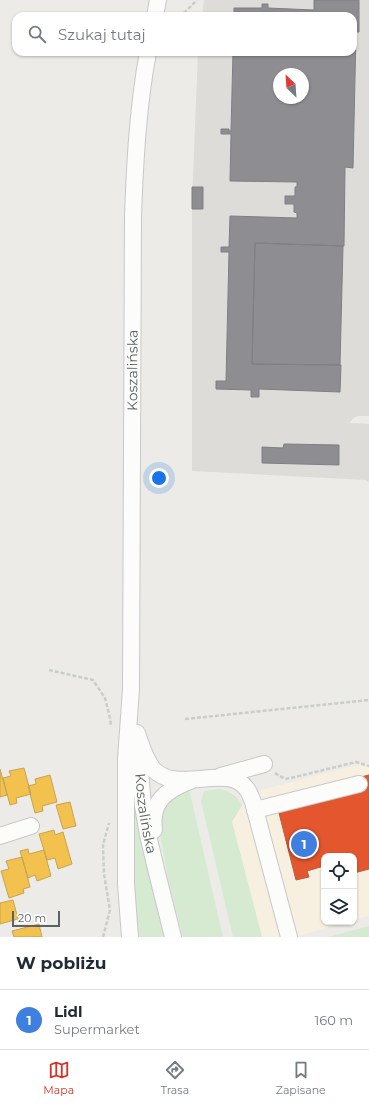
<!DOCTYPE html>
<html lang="pl">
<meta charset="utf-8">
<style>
:root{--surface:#fff;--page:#f2f2f3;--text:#1f2937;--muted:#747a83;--line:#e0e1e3;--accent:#d93025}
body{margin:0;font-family:Montserrat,sans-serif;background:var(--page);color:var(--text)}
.controls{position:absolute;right:12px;bottom:12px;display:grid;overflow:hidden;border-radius:8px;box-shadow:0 1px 3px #0004}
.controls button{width:36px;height:36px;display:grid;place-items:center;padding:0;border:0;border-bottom:1px solid var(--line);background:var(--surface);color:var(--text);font:20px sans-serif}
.compass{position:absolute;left:273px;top:68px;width:36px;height:36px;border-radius:50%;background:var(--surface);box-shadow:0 1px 3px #0004;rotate:335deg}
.scale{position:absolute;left:12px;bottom:10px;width:48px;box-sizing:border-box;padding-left:4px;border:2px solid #5c6166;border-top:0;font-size:11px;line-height:14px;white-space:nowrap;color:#5c6166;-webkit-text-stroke:3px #fff;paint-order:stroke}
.you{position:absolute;left:159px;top:478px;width:14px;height:14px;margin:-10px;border:3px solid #fff;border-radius:50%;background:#1a73e8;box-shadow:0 0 0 6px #1a73e833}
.badge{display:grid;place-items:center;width:26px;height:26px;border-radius:50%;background:var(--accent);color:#fff;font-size:13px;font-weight:700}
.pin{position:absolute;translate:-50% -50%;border:2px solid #fff;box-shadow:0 1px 4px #0006}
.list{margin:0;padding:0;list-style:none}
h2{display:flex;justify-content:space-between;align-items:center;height:52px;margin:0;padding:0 16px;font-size:17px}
h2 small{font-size:13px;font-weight:400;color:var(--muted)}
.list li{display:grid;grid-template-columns:26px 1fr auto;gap:12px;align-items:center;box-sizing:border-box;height:60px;padding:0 16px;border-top:1px solid var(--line)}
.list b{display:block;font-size:15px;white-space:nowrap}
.list p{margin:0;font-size:13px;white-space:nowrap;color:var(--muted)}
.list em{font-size:13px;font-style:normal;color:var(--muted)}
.icon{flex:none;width:22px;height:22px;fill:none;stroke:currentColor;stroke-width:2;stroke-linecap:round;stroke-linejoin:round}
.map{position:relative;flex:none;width:369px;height:937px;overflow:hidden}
.search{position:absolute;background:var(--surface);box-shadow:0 1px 3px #0004;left:12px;right:12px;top:12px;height:44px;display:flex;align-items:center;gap:10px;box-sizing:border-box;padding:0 14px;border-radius:12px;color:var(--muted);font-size:15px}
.sheet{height:112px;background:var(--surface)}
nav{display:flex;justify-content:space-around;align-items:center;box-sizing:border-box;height:56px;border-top:1px solid var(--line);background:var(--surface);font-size:11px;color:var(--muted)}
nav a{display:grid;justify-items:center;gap:2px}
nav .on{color:var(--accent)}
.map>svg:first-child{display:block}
.commercial{fill:#f7f0e0}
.industrial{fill:#dedcd8;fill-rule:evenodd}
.green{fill:#d5ead1}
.homes{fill:#f2c14e;stroke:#c5a455}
.shops{fill:#e4572e;stroke:#bb5a3f}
.industry{fill:#8d8d92;stroke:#7e8085;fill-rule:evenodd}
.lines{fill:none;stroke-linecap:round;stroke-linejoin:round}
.minor-casing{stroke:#c8c8c8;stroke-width:18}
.path{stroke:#c9ceca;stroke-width:2.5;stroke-dasharray:4 2;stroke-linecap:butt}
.minor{stroke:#fcfcfb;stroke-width:16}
.labels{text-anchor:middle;stroke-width:4;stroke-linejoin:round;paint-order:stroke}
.street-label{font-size:14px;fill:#5c6166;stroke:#fff}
</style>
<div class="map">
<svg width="369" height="937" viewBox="0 0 369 937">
<rect width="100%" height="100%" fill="#edebe7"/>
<path class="commercial" d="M369 763V916L354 920V856H324V922H347L294 937H262L232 822 250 793 361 764Z"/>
<path class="industrial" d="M204 0H369V416H358L353 418 350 423 369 424V482L366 480 192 471V201L198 52H353V16H202ZM279 74H303V98H279Z"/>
<path class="green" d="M134 784C142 836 151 887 164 937H138L134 899 131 828Z
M189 789 223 937H183L168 879 160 834 162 809 168 801Z
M219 789C230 791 236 795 242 805L232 822 262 937H233L201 801 204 791Z
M369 926V937H328Z"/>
<path class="homes" d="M24 768 31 794 16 798 17 803 10 805 3 778 11 776 9 771Z
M0 769 7 795 0 797Z
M50 775 57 802 42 806 43 811 35 813 28 786 36 784 35 779Z
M70 802 76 826 63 829 56 805Z
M54 830 55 835 63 832 72 864 58 869 55 858 47 860 39 834Z
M28 849 29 854 44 850 51 876 37 881 35 875 28 878 20 851Z
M22 857 30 887 23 889 24 893 9 898 1 871 9 869 6 861Z
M13 900 18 919 0 924V903Z
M39 924 42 937H14L12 931Z"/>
<path class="shops" d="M369 775V869L354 873V856H324V866L307 871 309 877 296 880 279 813 365 791 361 777Z"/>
<path class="industry" d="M314 0H359V32H356L353 168 345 167 344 246 255 243 252 364 341 365 340 392 259 389V397H251V390L216 389V381H226L229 252H221V247H229L230 216 297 218V213L294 212V204H285V196H295V187H297V182L230 181 231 134H221V129H229V131H231L233 52H353V16H234V8H262V4H268V8L314 10ZM279 74H303V98H279Z
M192 187H203V209H192Z
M255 243 343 246 340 365 252 364Z
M284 444 339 445V465L262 463V447L283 448Z"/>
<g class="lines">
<g class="minor-casing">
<g id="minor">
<path d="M155 16 158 0"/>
<path d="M137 733C141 745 145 759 153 769 177 795 227 763 246 788 249 791 251 797 253 802L289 937"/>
<path id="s1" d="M138 746 143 806 148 835 156 869 173 937"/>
<path d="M221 776 264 764"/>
<path d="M255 810 359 784"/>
<path d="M154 830C150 802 166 790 190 781"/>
<path d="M0 836 31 826"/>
<path id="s2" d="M130 937 126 884V759L131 689 133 216C135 161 138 106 148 52"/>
</g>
</g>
<path class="path" d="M178 15 185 12 197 0
M49 670 93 680 105 698 110 718 111 726
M185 719 369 700
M275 773 285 779 295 777 356 762 369 766
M103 937 110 910 104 874 103 845 109 823"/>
<use href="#minor" class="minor"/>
</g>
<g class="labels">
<g class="street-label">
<text dy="5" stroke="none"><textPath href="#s2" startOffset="567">Koszalińska</textPath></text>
<text dy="5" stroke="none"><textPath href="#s1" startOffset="68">Koszalińska</textPath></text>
</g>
</g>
</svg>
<div class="controls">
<button><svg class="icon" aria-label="locate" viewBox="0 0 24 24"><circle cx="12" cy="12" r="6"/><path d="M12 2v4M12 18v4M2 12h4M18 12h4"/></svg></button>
<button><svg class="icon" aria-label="layers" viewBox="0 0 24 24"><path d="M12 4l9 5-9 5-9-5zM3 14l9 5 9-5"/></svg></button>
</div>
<svg class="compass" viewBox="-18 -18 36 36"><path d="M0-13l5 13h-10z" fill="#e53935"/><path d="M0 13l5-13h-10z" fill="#747a83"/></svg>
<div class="scale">20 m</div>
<div class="you"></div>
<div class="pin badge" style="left:304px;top:844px;background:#3f7fe0">1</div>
<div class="search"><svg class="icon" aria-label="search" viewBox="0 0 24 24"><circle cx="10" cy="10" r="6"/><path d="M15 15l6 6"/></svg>Szukaj tutaj</div>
</div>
<section class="sheet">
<h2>W pobliżu<small></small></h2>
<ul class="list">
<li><span class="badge" style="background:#3f7fe0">1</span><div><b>Lidl</b><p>Supermarket</p></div><em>160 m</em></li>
</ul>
</section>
<nav>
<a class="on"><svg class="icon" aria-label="map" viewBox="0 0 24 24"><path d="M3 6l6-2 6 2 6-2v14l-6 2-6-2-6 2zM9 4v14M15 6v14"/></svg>Mapa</a>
<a><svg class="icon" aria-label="directions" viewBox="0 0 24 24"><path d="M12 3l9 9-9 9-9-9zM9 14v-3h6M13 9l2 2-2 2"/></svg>Trasa</a>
<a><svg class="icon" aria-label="saved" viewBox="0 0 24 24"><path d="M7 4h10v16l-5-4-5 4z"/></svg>Zapisane</a>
</nav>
